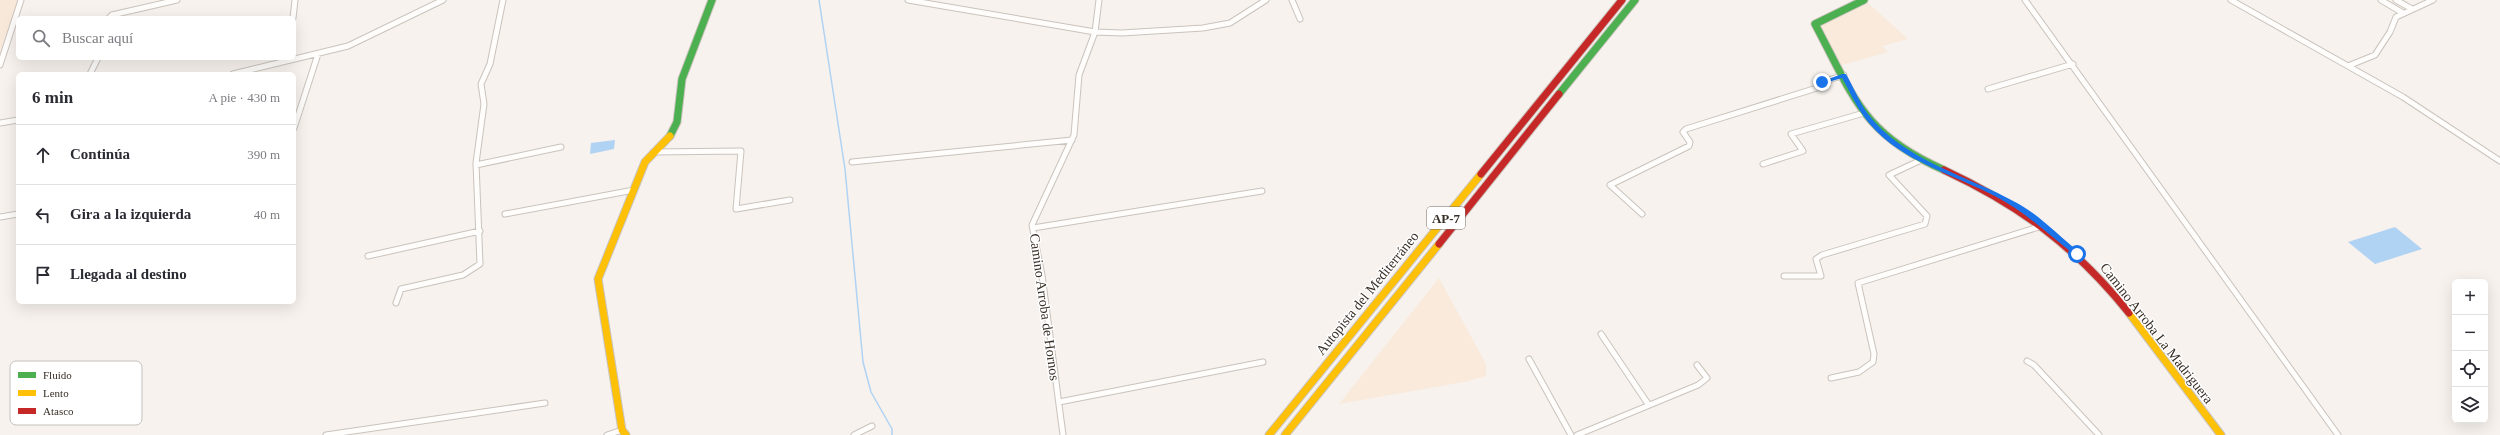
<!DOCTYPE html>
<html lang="es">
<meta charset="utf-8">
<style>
:root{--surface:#fff;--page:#f2f2f3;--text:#2b2b33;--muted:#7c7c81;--line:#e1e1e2}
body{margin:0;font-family:"Times New Roman",serif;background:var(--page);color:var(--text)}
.controls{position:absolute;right:12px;bottom:12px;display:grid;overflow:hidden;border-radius:6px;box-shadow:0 4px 16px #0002}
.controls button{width:36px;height:36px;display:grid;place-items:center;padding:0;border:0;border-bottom:1px solid var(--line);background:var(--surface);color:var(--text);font:20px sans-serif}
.stop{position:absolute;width:12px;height:12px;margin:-9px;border:3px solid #1a73e8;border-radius:50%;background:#fff}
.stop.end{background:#1a73e8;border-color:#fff;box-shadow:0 1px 4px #0008}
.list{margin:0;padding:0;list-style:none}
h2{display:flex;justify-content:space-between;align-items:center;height:52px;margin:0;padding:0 16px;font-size:17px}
h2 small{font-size:13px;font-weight:400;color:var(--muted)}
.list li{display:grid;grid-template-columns:26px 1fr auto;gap:12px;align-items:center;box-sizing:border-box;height:60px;padding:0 16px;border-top:1px solid var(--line)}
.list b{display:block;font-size:15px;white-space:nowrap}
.list em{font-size:13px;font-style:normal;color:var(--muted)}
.icon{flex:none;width:22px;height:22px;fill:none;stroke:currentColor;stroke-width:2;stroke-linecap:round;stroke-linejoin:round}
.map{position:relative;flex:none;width:2500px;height:435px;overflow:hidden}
.search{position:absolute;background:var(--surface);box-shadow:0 4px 16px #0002;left:16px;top:16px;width:280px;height:44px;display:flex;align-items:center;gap:10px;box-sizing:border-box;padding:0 14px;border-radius:6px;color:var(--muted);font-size:15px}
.panel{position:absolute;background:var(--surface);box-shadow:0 4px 16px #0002;left:16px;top:72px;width:280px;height:232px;border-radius:6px}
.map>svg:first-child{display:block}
.built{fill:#faeadb}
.green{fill:#f7e8da}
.water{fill:#b0d2f3}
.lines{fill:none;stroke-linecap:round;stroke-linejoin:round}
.stream{stroke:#b0d2f3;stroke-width:1.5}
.street-casing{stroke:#cac3bd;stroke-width:7}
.fast-casing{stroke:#cac3bd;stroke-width:9}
.slow-casing{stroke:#cac3bd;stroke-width:9}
.jam-casing{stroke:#cac3bd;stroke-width:9}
.street{stroke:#fefdfc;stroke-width:5}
.fast{stroke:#4caf50;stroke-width:7}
.slow{stroke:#ffc107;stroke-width:7}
.jam{stroke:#c62828;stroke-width:7}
.route{fill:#1a73e8}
.labels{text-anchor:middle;stroke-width:3;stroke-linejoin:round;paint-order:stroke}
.shield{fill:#fff;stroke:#736d66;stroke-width:1}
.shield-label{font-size:13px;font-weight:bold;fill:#372e25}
.street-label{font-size:14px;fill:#372e25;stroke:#fff}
.key{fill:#fff;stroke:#c3c0be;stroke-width:1}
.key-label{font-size:11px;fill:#372e25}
</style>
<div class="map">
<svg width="2500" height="435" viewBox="0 0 2500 435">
<rect width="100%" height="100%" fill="#f7f2ed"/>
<path class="built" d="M1868 3 1908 39 1882 46 1888 52 1842 65 1818 26 1827 19 1846 14Z
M1439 278 1486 364V376L1464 382 1339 404Z"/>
<path class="green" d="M0 0H18L0 52Z"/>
<path class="water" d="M615 140 614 149 590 154 591 143Z
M2395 227 2422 249 2375 264 2348 242Z"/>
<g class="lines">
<path class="stream" d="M819 0 845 169 863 362 871 392 892 429V435"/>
<g class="street-casing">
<path id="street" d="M908 0 1095 32 1122 33 1203 28 1230 23 1266 0
M1292 0 1300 19
M2025 0 2338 435
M2231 0 2403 97 2500 161
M2381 0 2403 13
M2396 0 2412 9
M109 18 112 15 177 0
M293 18 295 0
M0 65 21 0
M2348 66 2375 55 2390 32 2396 17 2433 0
M90 74 98 58
M233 74 348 46 443 0
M1988 89 2073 64
M0 123 18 120
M294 128 318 54
M653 152 741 151 736 209 790 200
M852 162 1072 140
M1763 164 1803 151 1791 134 1864 113
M476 165 561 147
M505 214 634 190
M1642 214 1610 185 1689 146 1690 142 1683 132 1686 129 1820 87 1823 82 1844 75
M0 217 18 214
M1033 228 1262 191
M368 256 480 231
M1784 276H1821L1816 259 1822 255 1925 224 1927 216 1889 175 1921 160
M396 303 401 289 463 275 480 264 476 163 484 104 481 84 490 64 503 0
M1601 334 1648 404
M1529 359 1571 435
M2027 361 2034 365 2099 435
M1831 378 1859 372 1873 362 1874 354 1858 283 2042 226
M1059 402 1263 362
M326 435 545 403
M607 435 622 430
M854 435 872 426
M1063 435 1042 275 1032 225 1074 135 1079 75 1095 32 1099 0
M1577 435 1698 385 1707 378 1697 365"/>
</g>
<g class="fast-casing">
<path id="fast" d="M1864 0 1815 24C1854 97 1862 134 1944 170
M1559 94 1635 0
M670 136 677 122 682 79 712 0"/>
</g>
<g class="slow-casing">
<path id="slow" d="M2129 313 2221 435
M626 435 622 430 598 279 645 162 670 136
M1269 435 1481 174
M1285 435 1439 244"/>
</g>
<g class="jam-casing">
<path id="jam" d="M1944 170C2021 206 2076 247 2129 313
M1481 174 1622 0
M1439 244 1559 94"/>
</g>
<use href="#street" class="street"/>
<use href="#fast" class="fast"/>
<use href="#slow" class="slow"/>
<use href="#jam" class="jam"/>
</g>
<path class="route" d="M1842 74H1846C1853 86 1859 102 1868 114 1904 161 1967 175 2017 203 2039 215 2059 236 2079 252V255H2075C2055 240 2036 222 2015 208 1966 175 1898 166 1863 115 1855 104 1849 90 1842 78L1822 84 1820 82Z"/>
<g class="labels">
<rect class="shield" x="1427" y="207" width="38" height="22" rx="3"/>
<g class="shield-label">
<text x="1446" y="223">AP-7</text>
</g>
<g class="street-label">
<text transform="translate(1367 293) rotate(-51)" y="5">Autopista del Mediterráneo</text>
<text transform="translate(1045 307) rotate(82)" y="5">Camino Arroba de Hornos</text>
<text transform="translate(2157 333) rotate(52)" y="5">Camino Arroba La Madriguera</text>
</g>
</g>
<rect x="10" y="361" width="132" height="64" rx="6" class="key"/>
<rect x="18" y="372" width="18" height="6" fill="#4caf50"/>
<rect x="18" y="390" width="18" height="6" fill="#ffc107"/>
<rect x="18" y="408" width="18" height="6" fill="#c62828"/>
<g class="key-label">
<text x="43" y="379">Fluido</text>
<text x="43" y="397">Lento</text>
<text x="43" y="415">Atasco</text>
</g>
</svg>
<div class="controls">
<button>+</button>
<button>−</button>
<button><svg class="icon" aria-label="locate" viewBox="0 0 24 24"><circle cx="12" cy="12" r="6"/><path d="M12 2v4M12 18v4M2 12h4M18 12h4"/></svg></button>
<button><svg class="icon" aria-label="layers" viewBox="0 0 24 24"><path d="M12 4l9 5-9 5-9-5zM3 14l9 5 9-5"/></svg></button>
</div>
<div class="stop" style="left:2077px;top:254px"></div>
<div class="stop end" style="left:1822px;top:82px"></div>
<div class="search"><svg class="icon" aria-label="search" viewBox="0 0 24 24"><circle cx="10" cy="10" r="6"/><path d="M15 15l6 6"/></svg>Buscar aquí</div>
<section class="panel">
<h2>6 min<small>A pie · 430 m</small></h2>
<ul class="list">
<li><svg class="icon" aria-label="ahead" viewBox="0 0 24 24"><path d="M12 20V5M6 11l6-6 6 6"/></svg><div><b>Continúa</b></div><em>390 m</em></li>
<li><svg class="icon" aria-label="left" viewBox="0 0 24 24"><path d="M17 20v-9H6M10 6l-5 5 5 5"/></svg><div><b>Gira a la izquierda</b></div><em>40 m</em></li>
<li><svg class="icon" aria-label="arrive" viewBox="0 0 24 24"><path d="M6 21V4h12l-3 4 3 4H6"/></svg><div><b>Llegada al destino</b></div></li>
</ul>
</section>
</div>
